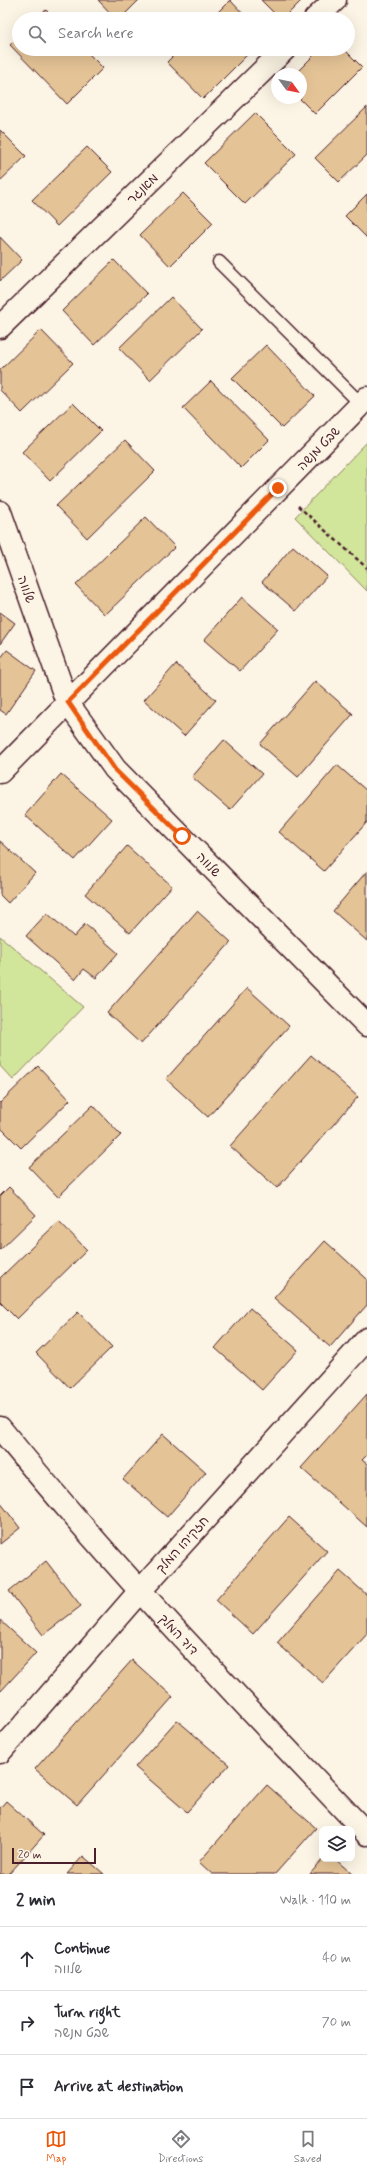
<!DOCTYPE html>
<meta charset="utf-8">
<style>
:root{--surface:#fff;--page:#f2f2f3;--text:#2b2b33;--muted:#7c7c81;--line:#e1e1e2;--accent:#ea580c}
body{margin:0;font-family:Mynerve,"Playpen Sans Hebrew",sans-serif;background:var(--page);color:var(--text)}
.controls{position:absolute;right:12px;bottom:12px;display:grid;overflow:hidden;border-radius:8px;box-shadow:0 4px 16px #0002}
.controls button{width:36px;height:36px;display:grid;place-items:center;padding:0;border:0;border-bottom:1px solid var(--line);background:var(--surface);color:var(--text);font:20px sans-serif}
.compass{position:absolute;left:271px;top:68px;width:36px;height:36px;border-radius:50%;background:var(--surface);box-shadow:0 4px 16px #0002;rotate:123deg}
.scale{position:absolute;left:12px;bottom:10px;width:84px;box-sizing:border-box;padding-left:4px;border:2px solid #4a1f2b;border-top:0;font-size:11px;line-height:14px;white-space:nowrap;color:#4a1f2b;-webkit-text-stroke:3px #fcf5e5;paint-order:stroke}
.stop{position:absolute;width:12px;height:12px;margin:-9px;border:3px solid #ea580c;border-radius:50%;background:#fff}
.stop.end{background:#ea580c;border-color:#fff;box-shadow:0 1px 4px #0008}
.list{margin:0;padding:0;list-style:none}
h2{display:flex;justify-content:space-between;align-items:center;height:52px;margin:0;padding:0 16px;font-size:17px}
h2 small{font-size:13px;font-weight:400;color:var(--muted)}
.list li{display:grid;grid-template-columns:26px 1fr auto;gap:12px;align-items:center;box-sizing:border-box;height:64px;padding:0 16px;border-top:1px solid var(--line)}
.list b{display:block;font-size:15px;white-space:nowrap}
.list p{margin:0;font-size:13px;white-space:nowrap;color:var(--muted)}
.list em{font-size:13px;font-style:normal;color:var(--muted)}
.icon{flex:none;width:22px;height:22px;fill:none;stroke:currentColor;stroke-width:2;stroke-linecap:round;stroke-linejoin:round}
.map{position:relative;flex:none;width:367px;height:1874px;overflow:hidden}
.search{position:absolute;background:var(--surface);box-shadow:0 4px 16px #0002;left:12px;right:12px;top:12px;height:44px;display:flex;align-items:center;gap:10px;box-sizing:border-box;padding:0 14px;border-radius:22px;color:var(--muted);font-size:15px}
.sheet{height:244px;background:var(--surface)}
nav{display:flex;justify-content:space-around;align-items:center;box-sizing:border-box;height:56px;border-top:1px solid var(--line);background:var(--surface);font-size:11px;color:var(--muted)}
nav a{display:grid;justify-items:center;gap:2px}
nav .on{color:var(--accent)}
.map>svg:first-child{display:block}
.green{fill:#d2e69b;stroke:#8e8263}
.building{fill:#e4c396;stroke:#4a1f2b}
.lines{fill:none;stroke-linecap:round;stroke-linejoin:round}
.service-casing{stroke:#4a1f2b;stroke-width:15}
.minor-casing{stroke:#4a1f2b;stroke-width:25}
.path{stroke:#4a1f2b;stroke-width:2.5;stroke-dasharray:4 3;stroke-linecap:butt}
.service{stroke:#fcf5e5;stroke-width:12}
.minor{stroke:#fcf5e5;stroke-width:22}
.route{stroke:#ea580c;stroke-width:5}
.labels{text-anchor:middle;stroke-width:3;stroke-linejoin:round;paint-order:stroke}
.street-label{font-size:13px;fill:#4a1f2b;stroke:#fcf5e5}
</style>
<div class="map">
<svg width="367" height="1874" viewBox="0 0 367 1874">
<rect width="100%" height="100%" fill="#fcf5e5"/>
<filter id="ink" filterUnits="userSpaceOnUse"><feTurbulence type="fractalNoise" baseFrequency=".025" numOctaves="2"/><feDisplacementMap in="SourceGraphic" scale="8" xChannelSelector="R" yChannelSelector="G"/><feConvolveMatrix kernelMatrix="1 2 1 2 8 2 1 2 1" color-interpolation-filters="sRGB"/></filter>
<g filter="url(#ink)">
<path class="green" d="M367 442V591L295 517Z
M0 936 83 1007 13 1080 0 1066Z"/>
<path class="building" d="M98 0H139L120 19H116Z
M230 0 248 19H211Z
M261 0H302L283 19H280Z
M46 10 55 19H36Z
M19 36V49H84L103 68 67 104 10 45Z
M180 49H253L203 99 167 62Z
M320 49H344L362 67 315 114 299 98H301V74H295Z
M367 107V155L339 182 315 158Z
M255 113 296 154 245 204 204 163Z
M0 130 26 156 0 181Z
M87 147 112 172 57 226 32 200Z
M183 193 213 223 170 266 140 235Z
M367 194V238L345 216Z
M0 237 22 260 0 281Z
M114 260 147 294 94 345 62 311Z
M171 297 202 329 150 380 119 348Z
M41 330 73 363 22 413 0 390V370Z
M266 345 315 396 282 428 232 378Z
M211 381 269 440 241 468 183 408Z
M73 403 101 431 50 481 22 452Z
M125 440 155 471 87 538 56 506Z
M146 517 175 547 105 615 76 585Z
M293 546 327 576 296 611 262 582Z
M242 597 278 629 240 671 204 640Z
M0 612 15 623 0 644Z
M7 650 36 671 6 714 0 710V659Z
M176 664 216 700 184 736 144 700Z
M315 681 353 714 298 777 260 744Z
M224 740 262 774 230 810 192 777Z
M337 765 367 791V822L324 871 279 832Z
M61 774 112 819 75 860 25 815Z
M0 841 35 873 8 903 0 895Z
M127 846 172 886 130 933 85 894Z
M367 871V941L333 911Z
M197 911 231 942 141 1044 107 1013Z
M47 913 74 937 85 924 118 953 96 978 84 969 75 980 26 936Z
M247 988 289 1026 208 1117 166 1079Z
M311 1055 358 1097 277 1188 230 1146Z
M38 1066 70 1100 21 1148 0 1127V1103Z
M93 1105 121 1135 58 1197 29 1167Z
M9 1187 36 1215 0 1250V1196Z
M59 1221 87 1250 17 1319 0 1302V1278Z
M325 1241 367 1279V1305L330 1347 274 1298Z
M250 1308 298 1350 262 1390 215 1348Z
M78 1312 112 1347 70 1388 36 1353Z
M367 1394V1455L362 1460 367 1464V1527L301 1468Z
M163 1434 206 1472 167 1517 123 1479Z
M0 1502 20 1528 0 1544Z
M289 1517 327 1551 253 1634 216 1600Z
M46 1561 81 1606 43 1635 9 1591Z
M340 1571 367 1595V1634L323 1683 277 1643Z
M0 1620 36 1653 1 1691 0 1690Z
M132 1660 173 1697 77 1805 35 1769Z
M177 1720 229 1765 187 1812 135 1767Z
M267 1785 316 1828 275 1874H212L199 1862Z
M6 1801 44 1835 9 1874H0V1808Z
M83 1856 104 1874H67Z
M323 1859H335L352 1874H310Z"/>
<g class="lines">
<g class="service-casing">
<path id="service" d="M219 262 361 404"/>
</g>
<g class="minor-casing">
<path id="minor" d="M315 19 335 0
M0 327 285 49
M0 512 67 702 115 769 367 1025
M0 772 367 398
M0 1428C115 1570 242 1701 367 1834
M0 1752 139 1592 367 1339"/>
</g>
<path class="path" d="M298 506 367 568"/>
<use href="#service" class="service"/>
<use href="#minor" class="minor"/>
</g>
</g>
<g class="lines" filter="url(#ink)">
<path class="route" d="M182 836 115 770 68 702 278 488"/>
</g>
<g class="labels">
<g class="street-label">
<text transform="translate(142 188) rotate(-44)" y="5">מאנגר</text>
<text transform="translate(318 448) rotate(-46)" y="5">שבט מנשה</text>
<text transform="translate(27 589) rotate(70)" y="5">שלווה</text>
<text transform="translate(209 864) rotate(46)" y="5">שלווה</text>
<text transform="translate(182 1544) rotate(-48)" y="5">חזקיהו המלך</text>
<text transform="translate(179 1634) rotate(47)" y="5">דוד המלך</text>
</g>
</g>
</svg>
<div class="controls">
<button><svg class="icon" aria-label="layers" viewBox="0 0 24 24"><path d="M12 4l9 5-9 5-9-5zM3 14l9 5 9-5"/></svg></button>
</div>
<svg class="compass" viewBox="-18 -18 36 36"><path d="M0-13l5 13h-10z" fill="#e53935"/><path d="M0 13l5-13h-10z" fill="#7c7c81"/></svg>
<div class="scale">20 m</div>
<div class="stop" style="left:182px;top:836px"></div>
<div class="stop end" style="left:278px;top:488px"></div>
<div class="search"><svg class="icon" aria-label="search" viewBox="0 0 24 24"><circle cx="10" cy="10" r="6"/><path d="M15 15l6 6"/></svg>Search here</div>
</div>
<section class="sheet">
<h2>2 min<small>Walk · 110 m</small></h2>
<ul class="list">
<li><svg class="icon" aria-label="ahead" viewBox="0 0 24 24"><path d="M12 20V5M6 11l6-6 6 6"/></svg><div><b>Continue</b><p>שלווה</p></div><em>40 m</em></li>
<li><svg class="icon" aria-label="right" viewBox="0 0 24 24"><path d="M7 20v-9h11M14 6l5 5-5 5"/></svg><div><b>Turn right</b><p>שבט מנשה</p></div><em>70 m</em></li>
<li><svg class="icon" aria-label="arrive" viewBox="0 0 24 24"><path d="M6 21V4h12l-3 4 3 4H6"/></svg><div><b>Arrive at destination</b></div></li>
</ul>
</section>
<nav>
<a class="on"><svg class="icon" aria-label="map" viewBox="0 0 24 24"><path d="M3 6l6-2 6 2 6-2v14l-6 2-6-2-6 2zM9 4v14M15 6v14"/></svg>Map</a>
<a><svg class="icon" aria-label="directions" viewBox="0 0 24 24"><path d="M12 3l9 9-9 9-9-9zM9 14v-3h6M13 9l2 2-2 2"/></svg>Directions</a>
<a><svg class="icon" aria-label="saved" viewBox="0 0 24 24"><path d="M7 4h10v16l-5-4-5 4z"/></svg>Saved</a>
</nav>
